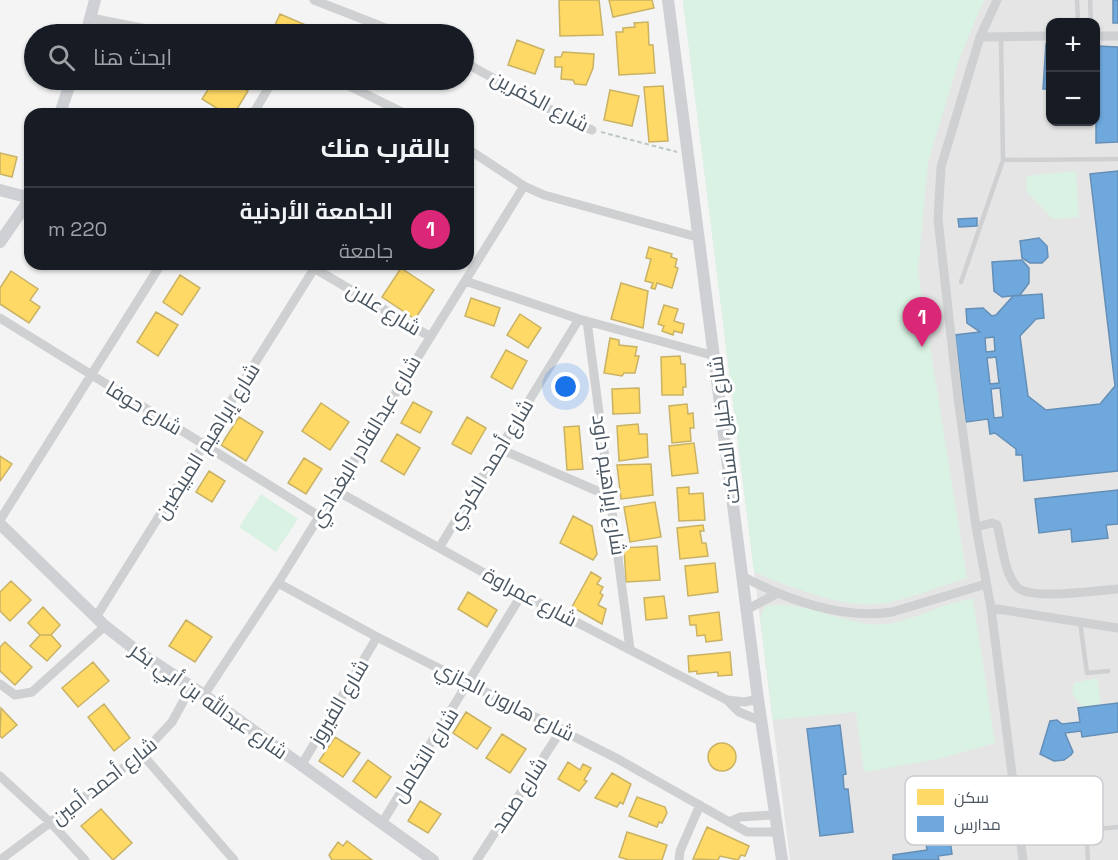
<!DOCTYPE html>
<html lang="ar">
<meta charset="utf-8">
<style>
:root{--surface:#171b24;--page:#242831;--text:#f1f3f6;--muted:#9ea1a6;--line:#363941;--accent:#db2777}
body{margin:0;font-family:"Space Grotesk",Cairo,sans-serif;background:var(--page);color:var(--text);direction:rtl}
.controls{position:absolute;right:18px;top:18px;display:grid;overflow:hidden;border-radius:12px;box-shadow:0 2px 4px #0004}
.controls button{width:54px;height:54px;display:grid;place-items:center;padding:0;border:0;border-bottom:2px solid var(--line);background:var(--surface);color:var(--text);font:30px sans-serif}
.you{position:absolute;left:566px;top:387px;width:21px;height:21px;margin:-15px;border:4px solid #fff;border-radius:50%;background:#1a73e8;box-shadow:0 0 0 9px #1a73e833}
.badge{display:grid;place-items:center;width:39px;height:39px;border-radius:50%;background:var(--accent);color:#fff;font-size:20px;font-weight:700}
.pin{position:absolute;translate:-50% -50px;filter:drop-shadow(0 2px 3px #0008)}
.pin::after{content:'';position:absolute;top:32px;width:21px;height:18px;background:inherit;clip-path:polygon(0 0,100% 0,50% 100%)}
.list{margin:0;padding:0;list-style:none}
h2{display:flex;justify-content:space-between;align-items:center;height:78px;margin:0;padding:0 24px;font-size:26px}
h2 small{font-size:20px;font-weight:400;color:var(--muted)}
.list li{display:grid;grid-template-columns:39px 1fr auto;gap:18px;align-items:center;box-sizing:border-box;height:84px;padding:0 24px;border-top:2px solid var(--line)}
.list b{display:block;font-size:22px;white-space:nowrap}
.list p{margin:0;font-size:20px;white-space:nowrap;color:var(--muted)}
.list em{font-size:20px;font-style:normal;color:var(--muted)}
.icon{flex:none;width:33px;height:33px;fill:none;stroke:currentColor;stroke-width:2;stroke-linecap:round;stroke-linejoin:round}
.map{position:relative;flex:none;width:1118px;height:860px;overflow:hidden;direction:ltr}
.search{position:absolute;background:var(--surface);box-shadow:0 2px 4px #0004;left:24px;top:24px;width:450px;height:66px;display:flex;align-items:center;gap:15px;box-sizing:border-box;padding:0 21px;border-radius:33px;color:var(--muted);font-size:22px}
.panel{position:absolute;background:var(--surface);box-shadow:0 2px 4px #0004;left:24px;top:108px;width:450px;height:162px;border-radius:18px;direction:rtl}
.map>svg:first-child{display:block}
.education{fill:#e6e5e6;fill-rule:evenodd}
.green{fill:#d9f2e3}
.homes{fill:#ffd966;stroke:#c9b264;stroke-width:1.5}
.schools{fill:#6fa8dc;stroke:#648fb7;stroke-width:1.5;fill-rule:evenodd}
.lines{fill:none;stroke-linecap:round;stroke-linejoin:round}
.path{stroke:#bcc7c4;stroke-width:2;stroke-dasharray:4.5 3;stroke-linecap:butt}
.lane{stroke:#ced0d2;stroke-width:4.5}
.street{stroke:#ced0d2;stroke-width:9}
.secondary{stroke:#ced0d4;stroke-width:12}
.labels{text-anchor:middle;stroke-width:6;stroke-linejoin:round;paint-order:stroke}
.street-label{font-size:20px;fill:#4a5661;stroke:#fff}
.key{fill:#fff;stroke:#c9ccd0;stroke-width:1.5}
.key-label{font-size:16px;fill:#4a5661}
</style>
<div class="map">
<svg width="1118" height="860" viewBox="0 0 1118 860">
<rect width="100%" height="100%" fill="#f4f4f4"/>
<path class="education" d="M683 0H1118V860H790ZM1050 22H1096V122H1050Z"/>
<path class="green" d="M683 0H984L960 57 928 162 918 271 967 578C943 585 902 602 878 604 841 608 788 586 754 572Z
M1076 171 1079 217 1053 219 1027 192 1026 176Z
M261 494 298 519 276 552 239 527Z
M973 599 995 743 939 759 864 772 856 712 773 720 760 618 766 606C795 599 840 621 870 624 906 628 939 602 973 599Z
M1097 678 1101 704 1082 707 1072 693 1074 683Z"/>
<path class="homes" d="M559 0H599L603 35 560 36Z
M609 0H652L654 8 613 17Z
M280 14 320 31 318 34H271Z
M648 22 649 45H653L655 73 619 75 616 32H623V28L635 27 634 23Z
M517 40 544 50 535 74 508 65Z
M563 52 594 54 593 68 586 85 575 84 573 80 561 79 562 67H555V57H561Z
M214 80H230L248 91 234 114H226L202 99Z
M663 86 668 141 649 142 644 87Z
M610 90 639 96 632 126 604 120Z
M0 153 17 157 12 177 0 174Z
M649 247 672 254 671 257 677 259 675 267 678 268 672 288 657 283 655 289 651 288 653 283 645 281 651 259 646 258Z
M401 268 434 290 415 319 382 297Z
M11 271 38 289 30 300 40 307 29 323 0 304V288Z
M180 275 200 288 182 315 163 302Z
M621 283 648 291 643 328 611 319Z
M471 298 500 308 494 326 465 316Z
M664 305 678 309 674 321 684 324 682 333 674 331 673 335 662 331 664 326 658 324Z
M156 312 178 325 158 356 137 342Z
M520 314 541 328 528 348 507 335Z
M610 338 619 340V345L637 347 635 356H639L635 373H624L622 376 604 373Z
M506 350 527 361 512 389 491 377Z
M680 356 681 364H685L686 387H683V395H662L661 357Z
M639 388 640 413 613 414 612 389Z
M413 402 432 412 420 433 401 423Z
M321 403 349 422 330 450 302 431Z
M687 404 688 414 693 413 694 428H690L691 441 672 443 669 406Z
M239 417 263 432 246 461 221 445Z
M467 417 486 428 471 454 452 444Z
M638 424 639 434H647L648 457 619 461 617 426Z
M579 426 583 469 567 470 564 427Z
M397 434 420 448 404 475 381 461Z
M694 443 698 473 672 476 669 446Z
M0 456 12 464 0 481Z
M304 458 322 469 306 494 288 483Z
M651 464 653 495 621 499 617 465Z
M209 471 225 481 212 502 196 492Z
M689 487V494L703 493 705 520 679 521 677 488Z
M655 502 661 537 630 542 624 507Z
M573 516 592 526 597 554 593 560 560 543Z
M703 525 704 531H700L702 543H706L708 556 680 559 677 528Z
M657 546 660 580 626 582 624 548Z
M715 563 718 592 688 596 685 566Z
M591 572 601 578 597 584 603 587 600 593 603 595 598 605 606 609 602 624 572 607Z
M11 581 31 600 10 621 0 611V592Z
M468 592 497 610 487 627 458 609Z
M664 596 667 618 646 620 644 598Z
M43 607 60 625 51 635H40L28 623Z
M719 612 722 640 706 642 705 635 697 636 696 625H690L689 616Z
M186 620 212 637 195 662 169 646Z
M40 635H51L61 646 47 661 30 646Z
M5 642 32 667 15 685 0 671V647Z
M730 652 732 675 718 676V672L697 674V671L689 672 688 656Z
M93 662 109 681 78 707 62 688Z
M104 704 130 738 114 751 88 717Z
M1 708 17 725 2 738 0 736Z
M466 712 491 728 477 749 453 733Z
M502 734 526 749 510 773 486 758Z
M335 737 360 753 343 777 319 761Z
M708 757a14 14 0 1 1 28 0a14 14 0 1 1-28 0Z
M368 760 391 777 376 798 353 781Z
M568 762 580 770 583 764 591 768 584 780 587 781 579 791 558 779Z
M612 773 631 784 623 804 620 802 617 807 595 798Z
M637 797 665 807 667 813 662 823 659 822 657 827 629 816Z
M420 801 441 814 428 833 408 821Z
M101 809 132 843 113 860 81 826Z
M707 827 749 846 745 856 741 855 738 860 720 856 718 860 693 859Z
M627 832 667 845 662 860H629L619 857Z
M347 841 372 860H332L329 855 338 842 343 846Z"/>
<path class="schools" d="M1113 0H1118V23H1113Z
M1046 44H1050V89H1043Z
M1096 46 1118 47V142L1096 143Z
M1118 171V471L1024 481 1022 455H1016V449L995 433 990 434 988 419 966 422 955 335 980 332 967 323 966 309 983 308 992 316 996 315 1013 296 1042 294 1044 318 1036 319 1020 336 1028 396 1046 410 1100 404 1115 386 1090 174ZM994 337 995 351 986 352 985 338ZM996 357 999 383 990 384 987 358ZM1000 388 1003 417 994 418 991 389Z
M977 218V226L959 227 958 219Z
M1039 238 1047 246 1048 257 1042 263H1030L1022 258 1020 241Z
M1022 260 1029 268V283L1020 295 1002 297 994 291 992 262Z
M1118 490V524L1106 525 1108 538 1072 542 1071 529 1039 533 1035 499Z
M1118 703V732L1082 737 1081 731 1065 733 1073 752 1071 755 1064 760 1054 761 1040 754 1050 721 1057 720 1062 724 1080 722 1078 708Z
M840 725 846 774 843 775 844 789H848L853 832 820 836 807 729Z
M944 796 952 854 938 856 939 860H893V855L927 850 919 800Z"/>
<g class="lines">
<path class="path" d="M601 132 677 152"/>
<path class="lane" d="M1077 0 1078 22
M1090 0 1091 22
M1001 38 1003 160 1118 159
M961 282 1003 160
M1080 622 1087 673 1108 671
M1088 860 1086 830 1118 827"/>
<path class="street" d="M314 0 401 34
M997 0 980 37 941 167 938 219 958 398 976 527 991 608 1023 860
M91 18 172 34
M1096 36H1118
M980 37 1050 36
M464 62 573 122 592 130
M337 80 406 114
M253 114 273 80
M468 149 524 186 544 195 697 237
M307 264 429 336
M465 281 579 319 715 356
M0 318 319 516
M587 321 630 649
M500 449 609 496
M335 490 522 594 727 700 745 702 758 699
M0 520 161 264
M976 527 992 523 997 525C1002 543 1004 573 1017 587 1029 601 1099 590 1118 589
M439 548 579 319
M742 576C785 599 842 620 892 612L986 584
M278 583 377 637 616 758 747 832H776
M991 608 1118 628
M746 610 776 594
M96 617 317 264
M0 684 15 695 32 692 105 626
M204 695 278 583 524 186
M727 700 739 712 761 721
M142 754 234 860
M301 766 377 637
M0 776 51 823 85 860
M731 821 740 817 773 815
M382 823 522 594
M0 860 142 754 172 722 191 687
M477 860 562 729
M679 860 680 851 700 805"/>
<path class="secondary" d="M668 0 758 699 782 860
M86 34 95 0
M60 114 71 80
M0 190 30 198
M0 242 30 199
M0 524 105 626 137 651 204 695 433 860"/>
</g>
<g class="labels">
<g class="street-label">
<text transform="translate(540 101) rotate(28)" y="7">شارع الكفرين</text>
<text transform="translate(384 309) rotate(31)" y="7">شارع علان</text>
<text transform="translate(144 408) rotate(31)" y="7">شارع حوفا</text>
<text transform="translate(724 430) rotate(-97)" y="7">شارع خليل الساكت</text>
<text transform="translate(207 441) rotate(-58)" y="7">شارع إبراهيم المبيضين</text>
<text transform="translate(365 441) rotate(-59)" y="7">شارع عبدالقادر البغدادي</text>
<text transform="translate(490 464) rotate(-59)" y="7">شارع أحمد الكردي</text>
<text transform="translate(609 485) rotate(82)" y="7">شارع إبراهيم داود</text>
<text transform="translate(530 597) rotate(28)" y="7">شارع عمراوة</text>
<text transform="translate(209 701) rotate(35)" y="7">شارع عبدالله بن أبي بكر</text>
<text transform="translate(505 701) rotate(27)" y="7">شارع هارون الجازي</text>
<text transform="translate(339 702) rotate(-59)" y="7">شارع الفيروز</text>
<text transform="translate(425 755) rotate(-58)" y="7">شارع التكامل</text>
<text transform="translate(104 781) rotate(-38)" y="7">شارع أحمد أمين</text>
<text transform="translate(519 795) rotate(-57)" y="7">شارع صمد</text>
</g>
</g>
<rect x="905" y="776" width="198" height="69" rx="9" class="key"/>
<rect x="917" y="789" width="27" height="16" fill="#ffd966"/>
<rect x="917" y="816" width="27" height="16" fill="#6fa8dc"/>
<g class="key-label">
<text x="954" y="803">سكن</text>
<text x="954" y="830">مدارس</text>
</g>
</svg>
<div class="controls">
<button>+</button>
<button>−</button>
</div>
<div class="you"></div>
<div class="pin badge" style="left:922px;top:347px">1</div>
<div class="search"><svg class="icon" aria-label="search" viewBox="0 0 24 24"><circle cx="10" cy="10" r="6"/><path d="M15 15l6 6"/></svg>ابحث هنا</div>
<section class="panel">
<h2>بالقرب منك<small></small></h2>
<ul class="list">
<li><span class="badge">1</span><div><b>الجامعة الأردنية</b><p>جامعة</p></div><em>220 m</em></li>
</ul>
</section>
</div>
